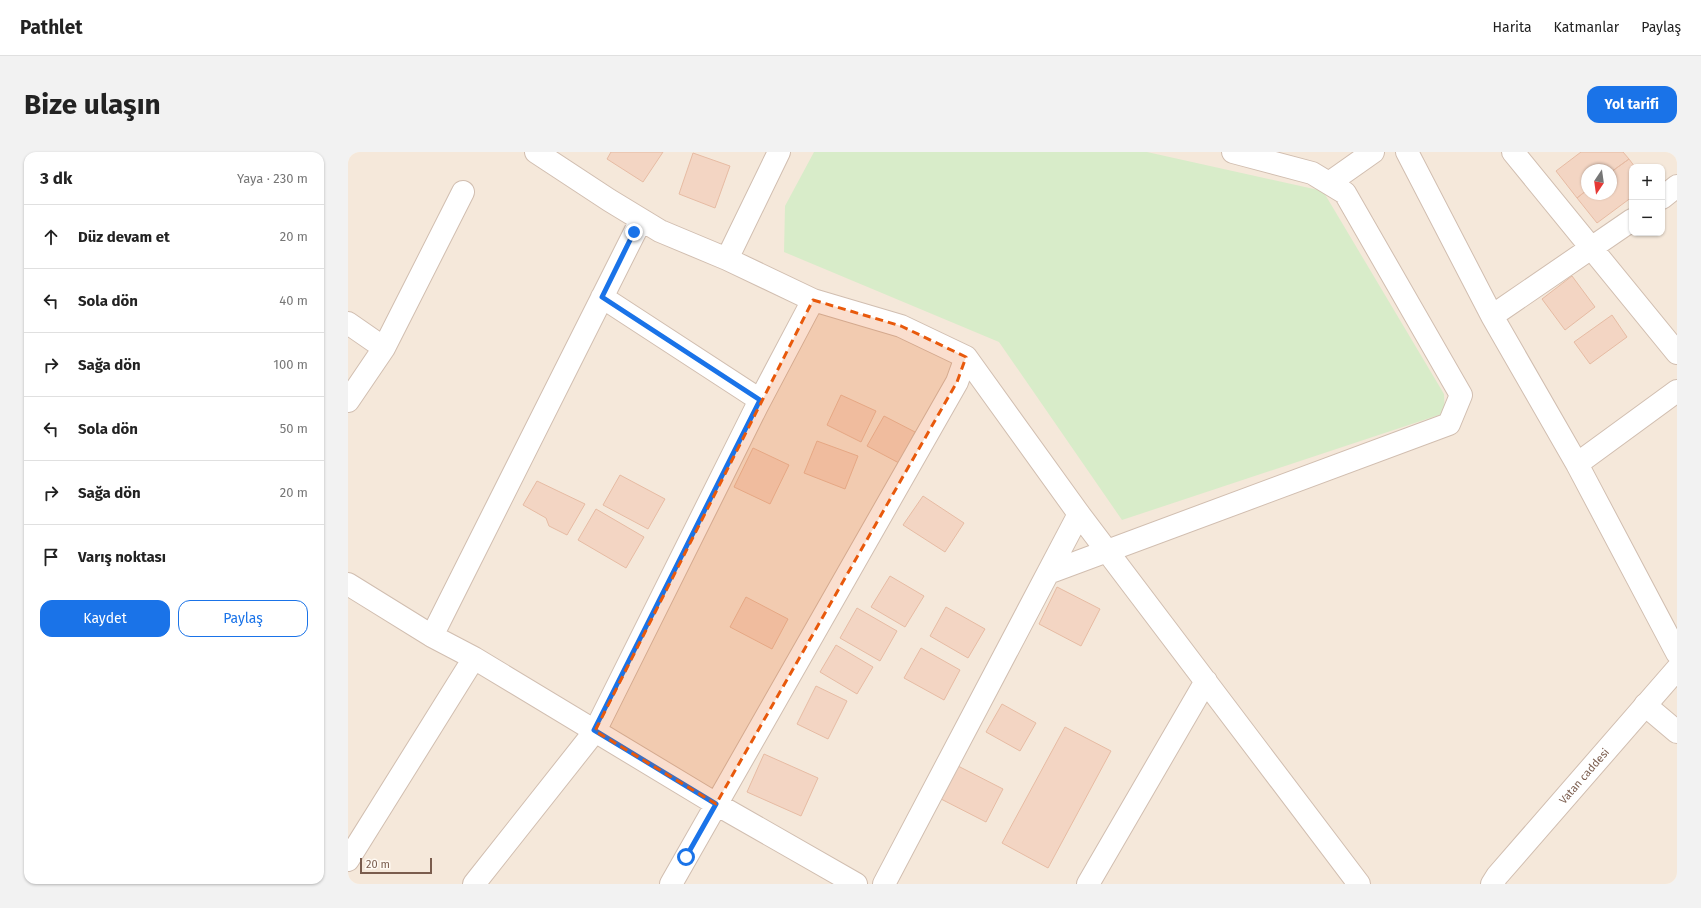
<!DOCTYPE html>
<html lang="tr">
<meta charset="utf-8">
<style>
:root{--surface:#fff;--page:#f2f2f2;--text:#222;--muted:#767676;--line:#e0e0e0;--accent:#1a73e8}
body{margin:0;font-family:"Fira Sans",sans-serif;background:var(--page);color:var(--text)}
.controls{position:absolute;right:12px;top:12px;display:grid;overflow:hidden;border-radius:8px;box-shadow:0 1px 3px #0004}
.controls button{width:36px;height:36px;display:grid;place-items:center;padding:0;border:0;border-bottom:1px solid var(--line);background:var(--surface);color:var(--text);font:20px sans-serif}
.compass{position:absolute;left:1233px;top:12px;width:36px;height:36px;border-radius:50%;background:var(--surface);box-shadow:0 1px 3px #0004;rotate:193deg}
.scale{position:absolute;left:12px;bottom:10px;width:72px;box-sizing:border-box;padding-left:4px;border:2px solid #7a5c4d;border-top:0;font-size:11px;line-height:14px;white-space:nowrap;color:#7a5c4d;-webkit-text-stroke:3px #fffaf3;paint-order:stroke}
.stop{position:absolute;width:12px;height:12px;margin:-9px;border:3px solid #1a73e8;border-radius:50%;background:#fff}
.stop.end{background:#1a73e8;border-color:#fff;box-shadow:0 1px 4px #0008}
.list{margin:0;padding:0;list-style:none}
h2{display:flex;justify-content:space-between;align-items:center;height:52px;margin:0;padding:0 16px;font-size:17px}
h2 small{font-size:13px;font-weight:400;color:var(--muted)}
.list li{display:grid;grid-template-columns:26px 1fr auto;gap:12px;align-items:center;box-sizing:border-box;height:64px;padding:0 16px;border-top:1px solid var(--line)}
.list b{display:block;font-size:15px;white-space:nowrap}
.list em{font-size:13px;font-style:normal;color:var(--muted)}
.actions{display:flex;gap:8px;padding:12px 16px}
.actions a{flex:1;padding:9px 0;border:1px solid var(--accent);border-radius:12px;text-align:center;font-size:14px;color:var(--accent)}
.actions .main{background:var(--accent);color:#fff}
.icon{flex:none;width:22px;height:22px;fill:none;stroke:currentColor;stroke-width:2;stroke-linecap:round;stroke-linejoin:round}
.map{position:relative;flex:none;width:1329px;height:732px;overflow:hidden;border-radius:12px}
header{display:flex;align-items:center;gap:24px;box-sizing:border-box;height:56px;padding:0 20px;background:var(--surface);border-bottom:1px solid var(--line)}
header strong{font-size:19px}
nav{display:flex;gap:22px;margin-inline-start:auto;font-size:14px}
.intro{display:flex;align-items:center;justify-content:space-between;box-sizing:border-box;height:96px;padding:0 24px}
h1{margin:0;font-size:28px}
.button{padding:10px 18px;border-radius:12px;background:var(--accent);color:#fff;font-size:14px;font-weight:700}
main{display:flex;gap:24px;padding:0 24px}
aside{flex:1;background:var(--surface);border-radius:12px;box-shadow:0 1px 3px #0004}
.map>svg:first-child{display:block}
.residential{fill:#f5e8da;fill-rule:evenodd}
.green{fill:#d8ecc9}
.building{fill:#f3d5c3;stroke:#e6bba3}
.lines{fill:none;stroke-linecap:round;stroke-linejoin:round}
.minor-casing{stroke:#d1beb0;stroke-width:24}
.tertiary-casing{stroke:#d1beb0;stroke-width:24}
.minor{stroke:#fff;stroke-width:22}
.tertiary{stroke:#fff;stroke-width:22}
.route{stroke:#1a73e8;stroke-width:5}
.marked{fill:#e8590c;fill-opacity:0.2;stroke:#e8590c;stroke-width:3;stroke-dasharray:8 5;stroke-linejoin:round}
.labels{text-anchor:middle;stroke-width:3.5;stroke-linejoin:round;paint-order:stroke}
.street-label{font-size:11px;fill:#7a5c4d;stroke:#fffaf3}
</style>
<header>
<strong>Pathlet</strong>
<nav><a>Harita</a><a>Katmanlar</a><a>Paylaş</a></nav>
</header>
<div class="intro"><h1>Bize ulaşın</h1><a class="button">Yol tarifi</a></div>
<main>
<aside>
<h2>3 dk<small>Yaya · 230 m</small></h2>
<ul class="list">
<li><svg class="icon" aria-label="ahead" viewBox="0 0 24 24"><path d="M12 20V5M6 11l6-6 6 6"/></svg><div><b>Düz devam et</b></div><em>20 m</em></li>
<li><svg class="icon" aria-label="left" viewBox="0 0 24 24"><path d="M17 20v-9H6M10 6l-5 5 5 5"/></svg><div><b>Sola dön</b></div><em>40 m</em></li>
<li><svg class="icon" aria-label="right" viewBox="0 0 24 24"><path d="M7 20v-9h11M14 6l5 5-5 5"/></svg><div><b>Sağa dön</b></div><em>100 m</em></li>
<li><svg class="icon" aria-label="left" viewBox="0 0 24 24"><path d="M17 20v-9H6M10 6l-5 5 5 5"/></svg><div><b>Sola dön</b></div><em>50 m</em></li>
<li><svg class="icon" aria-label="right" viewBox="0 0 24 24"><path d="M7 20v-9h11M14 6l5 5-5 5"/></svg><div><b>Sağa dön</b></div><em>20 m</em></li>
<li><svg class="icon" aria-label="arrive" viewBox="0 0 24 24"><path d="M6 21V4h12l-3 4 3 4H6"/></svg><div><b>Varış noktası</b></div></li>
</ul>
<div class="actions"><a class="main">Kaydet</a><a>Paylaş</a></div>
</aside>
<div class="map">
<svg width="1329" height="732" viewBox="0 0 1329 732">
<rect width="100%" height="100%" fill="#fdf6ec"/>
<path class="residential" d="M0 0H1329V732H0ZM1284 15H1314V81H1284ZM1239 18H1263V42H1239Z"/>
<path class="green" d="M466 0H799L975 39 1096 242 1097 261 774 368 651 190 436 100 437 54Z"/>
<path class="building" d="M263 0H315L295 30 259 7Z
M1233 0H1275L1281 7 1263 20V18H1239V38L1229 46 1208 19Z
M345 1 382 14 367 56 331 42Z
M1281 7 1287 15H1284V45L1249 71 1229 46 1239 38V42H1263V20Z
M1224 124 1247 155 1217 178 1194 147Z
M1264 163 1279 185 1242 212 1226 190Z
M493 243 528 259 513 290 479 273Z
M536 264 567 280 551 311 519 294Z
M469 289 510 304 497 337 456 321Z
M405 296 441 313 422 352 386 335Z
M272 323 317 347 300 377 255 353Z
M189 329 237 352 219 383 201 374 198 366 175 353Z
M575 344 616 371 597 400 555 373Z
M248 357 296 385 278 416 230 388Z
M542 424 576 444 557 475 523 455Z
M709 435 752 457 733 494 691 472Z
M398 445 440 467 424 497 382 475Z
M598 455 637 477 620 506 582 484Z
M509 456 549 479 532 509 492 486Z
M488 493 525 515 509 542 472 520Z
M573 496 612 518 596 548 556 526Z
M468 534 499 549 480 587 449 572Z
M654 552 688 571 672 599 638 580Z
M717 575 763 599 700 716 654 691Z
M416 602 470 626 453 664 399 640Z
M610 614 655 637 638 670 593 647Z"/>
<g class="lines">
<g class="minor-casing">
<path id="minor" d="M188 0 261 48 312 79 379 107 465 148 553 174 618 205 731 362 1011 732
M1059 0 1144 164 1229 312 1329 501
M1165 0 1329 201
M981 31 1025 0
M1314 46 1329 34
M379 107 431 0
M254 145 412 248
M1144 164 1284 68
M0 171 36 196
M0 249 36 196 115 40
M1229 312 1329 239
M700 421 1101 272 1113 243 997 41 964 21 885 0
M0 432 84 484 126 506 368 652 508 732
M84 484 293 68
M1297 553 1329 580
M0 708 126 506
M126 732 247 579 409 254 465 148
M323 732 609 230 618 205
M536 732 731 362
M740 732 858 529"/>
</g>
<g class="tertiary-casing">
<g id="tertiary">
<path id="s1" d="M1144 732 1149 724 1329 517"/>
</g>
</g>
<use href="#minor" class="minor"/>
<use href="#tertiary" class="tertiary"/>
</g>
<g class="lines">
<path class="route" d="M286 80 254 145 412 248 246 578 368 652 338 705"/>
</g>
<path class="marked" d="M465 148 553 174 618 205 609 230 368 652 247 579Z"/>
<g class="labels">
<g class="street-label">
<text dy="4" stroke="none"><textPath href="#s1" startOffset="142">Vatan caddesi</textPath></text>
</g>
</g>
</svg>
<div class="controls">
<button>+</button>
<button>−</button>
</div>
<svg class="compass" viewBox="-18 -18 36 36"><path d="M0-13l5 13h-10z" fill="#e53935"/><path d="M0 13l5-13h-10z" fill="#767676"/></svg>
<div class="scale">20 m</div>
<div class="stop" style="left:338px;top:705px"></div>
<div class="stop end" style="left:286px;top:80px"></div>
</div>
</main>
